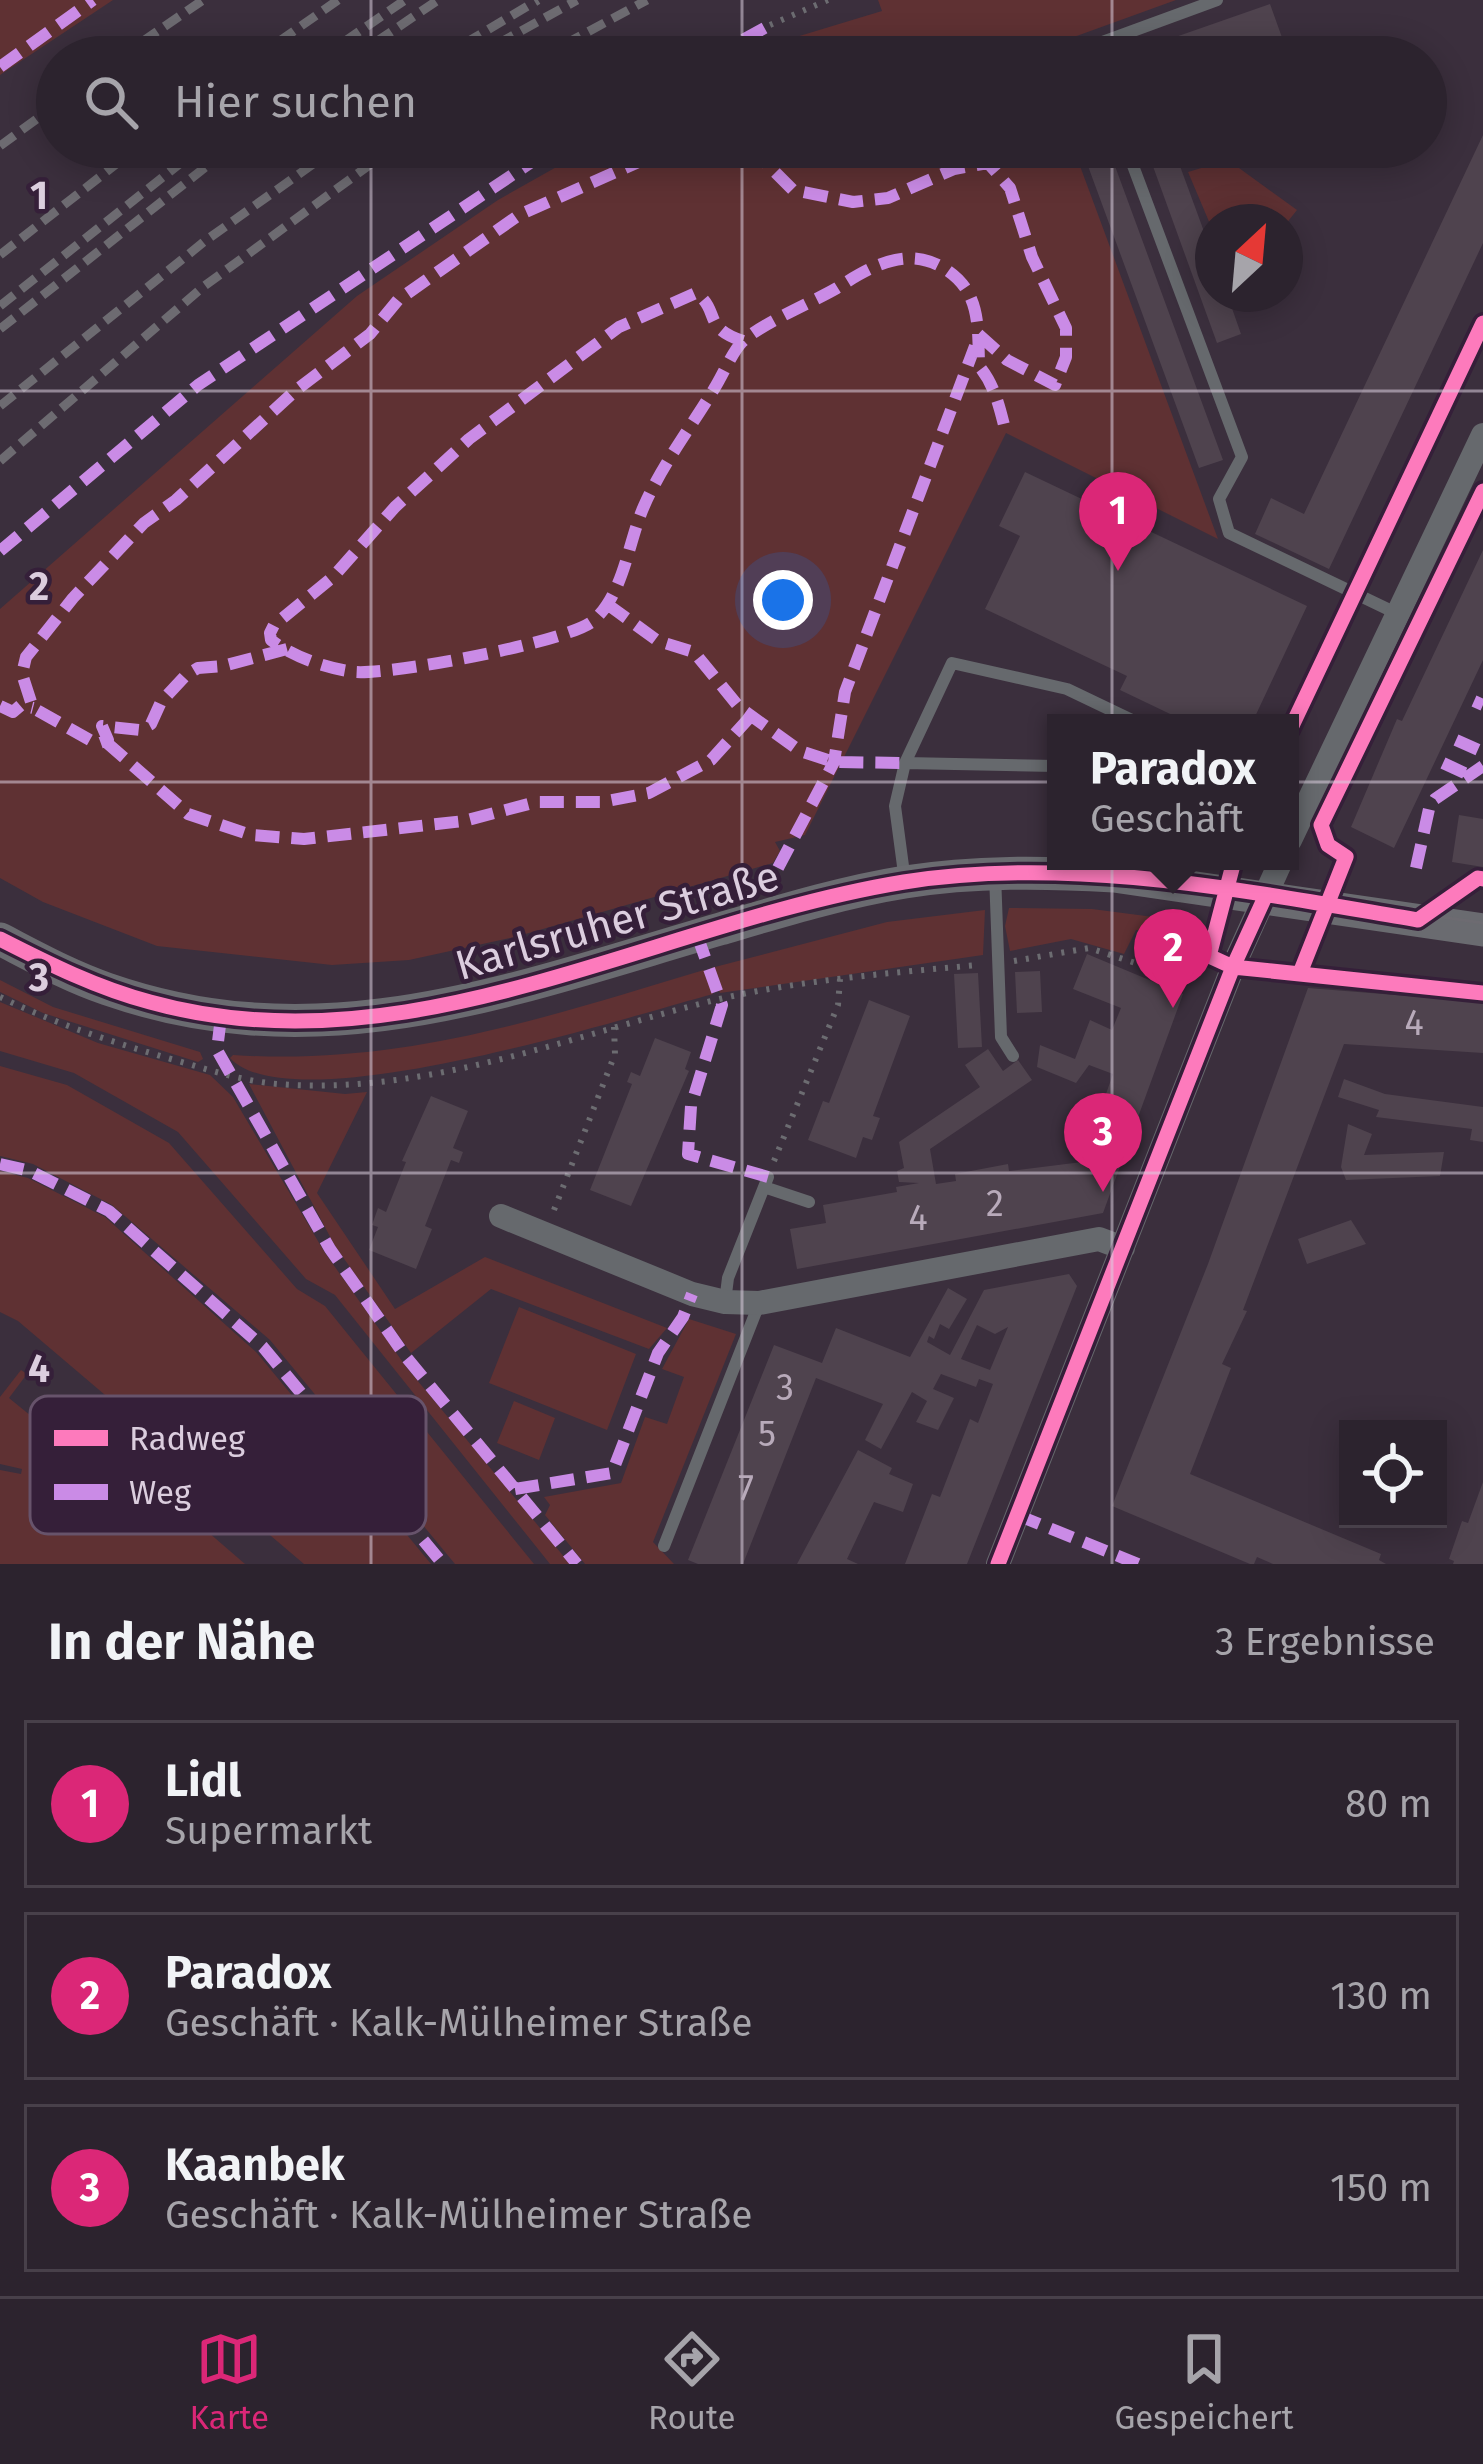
<!DOCTYPE html>
<html lang="de">
<meta charset="utf-8">
<style>
:root{--surface:#2c232e;--page:#342b36;--text:#f1f3f6;--muted:#a6a4aa;--line:#48404a;--accent:#db2777}
body{margin:0;font-family:"Fira Sans",sans-serif;background:var(--page);color:var(--text)}
.controls{position:absolute;right:36px;bottom:36px;display:grid;overflow:hidden;border-radius:0px;box-shadow:0 6px 30px #0003}
.controls button{width:108px;height:108px;display:grid;place-items:center;padding:0;border:0;border-bottom:3px solid var(--line);background:var(--surface);color:var(--text);font:60px sans-serif}
.compass{position:absolute;left:1195px;top:204px;width:108px;height:108px;border-radius:50%;background:var(--surface);box-shadow:0 6px 30px #0003;rotate:26deg}
.you{position:absolute;left:783px;top:600px;width:42px;height:42px;margin:-30px;border:9px solid #fff;border-radius:50%;background:#1a73e8;box-shadow:0 0 0 18px #1a73e833}
.badge{display:grid;place-items:center;width:78px;height:78px;border-radius:50%;background:var(--accent);color:#fff;font-size:39px;font-weight:700}
.pin{position:absolute;translate:-50% -99px;filter:drop-shadow(0 3px 6px #0008)}
.pin::after{content:'';position:absolute;top:63px;width:42px;height:36px;background:inherit;clip-path:polygon(0 0,100% 0,50% 100%)}
.popup{position:absolute;left:1047px;top:714px;width:252px;height:156px;box-sizing:border-box;display:grid;place-content:center;border-radius:0px;background:var(--surface);filter:drop-shadow(0 3px 9px #0005);font-size:39px;white-space:nowrap;color:var(--muted)}
.popup b{font-size:45px;color:var(--text)}
.popup::after{content:'';position:absolute;left:50%;top:100%;margin-left:-24px;border:24px solid transparent;border-top-color:var(--surface)}
.list{margin:0;padding:0;list-style:none}
h2{display:flex;justify-content:space-between;align-items:center;height:156px;margin:0;padding:0 48px;font-size:51px}
h2 small{font-size:39px;font-weight:400;color:var(--muted)}
.list li{display:grid;grid-template-columns:78px 1fr auto;gap:36px;align-items:center;box-sizing:border-box;height:168px;margin:0 24px 24px;padding:0 24px;border:3px solid var(--line);border-radius:0px}
.list b{display:block;font-size:45px;white-space:nowrap}
.list p{margin:0;font-size:39px;white-space:nowrap;color:var(--muted)}
.list em{font-size:39px;font-style:normal;color:var(--muted)}
.icon{flex:none;width:66px;height:66px;fill:none;stroke:currentColor;stroke-width:2;stroke-linecap:round;stroke-linejoin:round}
.map{position:relative;flex:none;width:1483px;height:1564px;overflow:hidden}
.search{position:absolute;background:var(--surface);box-shadow:0 6px 30px #0003;left:36px;right:36px;top:36px;height:132px;display:flex;align-items:center;gap:30px;box-sizing:border-box;padding:0 42px;border-radius:66px;color:var(--muted);font-size:45px}
.sheet{height:732px;background:var(--surface)}
nav{display:flex;justify-content:space-around;align-items:center;box-sizing:border-box;height:168px;border-top:3px solid var(--line);background:var(--surface);font-size:33px;color:var(--muted)}
nav a{display:grid;justify-items:center;gap:6px}
nav .on{color:var(--accent)}
.map>svg:first-child{display:block}
.green{fill:#5f3133}
.building{fill:#4f434e;fill-rule:evenodd}
.lines{fill:none;stroke-linecap:round;stroke-linejoin:round}
.path{stroke:#6c6c71;stroke-width:6;stroke-dasharray:3 9;stroke-linecap:butt}
.lane{stroke:#66696d;stroke-width:12}
.street{stroke:#66696d;stroke-width:24}
.secondary{stroke:#6a6b70;stroke-width:33}
.tram{stroke:#6d6b71;stroke-width:3}
.rail{stroke:#6d6b71;stroke-width:9;stroke-dasharray:18 9;stroke-linecap:butt}
.quiet{stroke:#ca8be6;stroke-width:12;stroke-dasharray:24 12;stroke-linecap:butt}
.cycleway-casing{stroke:#351f39;stroke-width:22}
.cycleway{stroke:#fd7abc;stroke-width:15}
.grid{fill:none;stroke:#dbcdde;stroke-width:3;stroke-opacity:0.55}
.labels{text-anchor:middle;stroke-width:9;stroke-linejoin:round;paint-order:stroke}
.number-label{font-size:36px;fill:#b8aaba}
.street-label{font-size:42px;fill:#dbcdde;stroke:#351f39}
.key{fill:#351f39;stroke:#67536b;stroke-width:3}
.key-label{font-size:33px;fill:#dbcdde}
.grid-label{font-size:39px;text-anchor:middle;font-weight:bold;fill:#dbcdde;stroke:#351f39;stroke-width:9;stroke-linejoin:round;paint-order:stroke}
</style>
<div class="map">
<svg width="1483" height="1564" viewBox="0 0 1483 1564">
<rect width="100%" height="100%" fill="#3b2f3d"/>
<path class="green" d="M0 0H113L0 75Z
M878 0H1176L1038 50 1040 57H782L773 44 882 11Z
M592 147H1073L1218 539 1006 433 805 835 775 842 780 851 773 863 515 937 409 960 332 965 157 946 43 902 0 878V609L357 296 498 200Z
M1228 160 1297 210 1285 225 1213 222V231L1188 172Z
M1009 908 1092 909 1169 919 1165 933 1136 930 1124 954 1071 939 1010 951 1005 926Z
M985 910 983 955 720 993 711 968 887 922Z
M704 970 713 994C627 1017 292 1125 230 1058L233 1055C402 1066 544 1018 704 970Z
M0 980 53 1007 200 1052 203 1059 198 1062 43 1013 0 992Z
M0 1002 98 1043 210 1075 233 1097 325 1253 407 1368 570 1564H550L335 1295 306 1279 178 1132 74 1073 0 1051Z
M0 1066 67 1085 169 1143 297 1289 325 1306 534 1564H455L270 1340 112 1205 33 1164 0 1156Z
M249 1084 345 1094 367 1092 317 1193 395 1309 485 1257 667 1328 649 1349 491 1289 411 1353 335 1246Z
M0 1171 28 1178 105 1217 257 1353 431 1564H304L18 1321 0 1312Z
M519 1307 636 1354 607 1430 489 1383Z
M689 1319 736 1334 653 1542 674 1564H585L545 1515 550 1505 544 1497 621 1483 645 1417 667 1424 684 1377 662 1369Z
M21 1370 27 1374 9 1398 74 1451 142 1515 171 1500 245 1564H0V1470L21 1474 22 1469 0 1464V1397Z
M514 1401 555 1418 539 1460 497 1443Z"/>
<path class="building" d="M1270 4 1289 57H1147L1144 48Z
M1069 38 1075 57H1048L1044 47Z
M1483 135V243L1329 569 1255 534 1271 498 1304 514Z
M1081 147H1108L1223 460 1199 468Z
M1146 147H1173L1213 256V294H1227L1241 334 1217 343Z
M1025 472 1307 606 1252 723H1189L1120 690 1127 676 985 609 1020 536 999 526Z
M1483 550V660L1394 848 1351 827 1397 719 1402 721Z
M1459 815 1483 819V867L1452 862Z
M1087 954 1183 994 1103 1213 797 1269 790 1229 826 1223 823 1205 897 1192 896 1187 919 1183 899 1182 897 1171 904 1168 899 1142 980 1087 965 1065 988 1049 1003 1071 1018 1060 1032 1080 930 1149 936 1184 956 1181 955 1174 1008 1164 1009 1171 1082 1162 1113 1074 1089 1065 1076 1083 1037 1067 1040 1045 1075 1059 1090 1020 1112 1030 1121 1008 1073 989Z
M1040 971 1042 1012 1017 1013 1015 972Z
M978 973 982 1047 958 1048 954 974Z
M1308 988 1483 1002V1053L1344 1044 1243 1310 1247 1311 1222 1364 1231 1368 1190 1474 1381 1554 1379 1560 1386 1564H1273L1257 1557 1254 1564H1250L1112 1506 1208 1264Z
M869 1000 910 1016 873 1116 880 1118 872 1140 863 1137 856 1158 808 1140 823 1101 829 1103Z
M655 1038 691 1052 685 1069 689 1071 631 1206 590 1190 632 1084 627 1082 631 1072 640 1076Z
M1344 1079 1385 1094 1483 1107V1142L1470 1140 1472 1129 1376 1117 1379 1110 1338 1097Z
M431 1096 468 1111 453 1148 463 1152 459 1163 451 1160 425 1226 432 1229 416 1269 369 1250 378 1227 372 1225 378 1208 386 1212 406 1162 402 1161Z
M1348 1124 1372 1134 1364 1155 1444 1152 1440 1176 1346 1180 1341 1167Z
M1351 1220 1366 1244 1307 1264 1298 1239Z
M1069 1274 1077 1286 967 1564H905L932 1494 940 1497 970 1419 978 1423 993 1384 979 1379 976 1387 941 1374 933 1389 954 1398 938 1430 916 1422 927 1401 912 1392 881 1449 865 1440 883 1404 816 1378 743 1564H698L688 1560 774 1345 822 1363 836 1328 910 1357 948 1288 967 1299 949 1329 940 1324 934 1339 929 1336 927 1342 950 1355 984 1290ZM977 1325 995 1334 1008 1327 990 1370 961 1359Z
M858 1450 892 1468 889 1474 913 1484 903 1512 874 1502 847 1559 858 1564H797Z
M1483 1482V1564H1453L1454 1561 1449 1559 1462 1521 1468 1523Z"/>
<g class="lines">
<path class="path" d="M770 25 828 0
M1014 961 1089 948 1188 980 1207 958
M0 997C56 1024 112 1042 171 1059 207 1069 241 1081 278 1084 427 1096 573 1035 715 1000 801 980 890 973 978 965
M774 1161 838 1005 840 979
M554 1210 615 1054 614 1027"/>
<path class="lane" d="M1093 57 1089 47 1217 0
M1126 147 1242 457 1219 499 1229 533 1398 614
M905 763 1056 766
M995 874 1001 1037 1013 1056
M905 881 895 806 905 763 952 663 1067 689 1138 723
M764 1187 809 1202
M725 1302 728 1278 768 1177
M664 1546 759 1304"/>
<path class="street" d="M1290 840 1483 435
M501 1216 692 1294 725 1302 759 1303 1099 1239 1123 1248
M998 1564 1233 967 1281 861"/>
<path class="secondary" d="M0 939C35 957 69 976 107 989 323 1064 513 989 720 929 781 911 843 892 905 882 975 871 1044 872 1114 876L1483 930"/>
<path class="tram" d="M0 931C21 942 42 955 64 965 283 1065 488 990 703 926 770 907 837 885 906 875 976 864 1045 865 1115 869L1483 923"/>
<path class="rail" d="M120 57 203 0
M257 57 338 0
M322 57 405 0
M354 57 438 0
M442 57 538 0
M474 57 577 0
M541 57 647 0
M0 146 57 104
M0 255 138 147
M0 306 201 147
M0 329 231 147
M0 406 205 241 337 147
M0 461 203 287 394 147"/>
<path class="quiet" d="M712 57 770 25
M0 67 93 0
M750 147 793 190 853 202 888 198 954 169 988 163 1010 188 1032 257 1066 328V357L1055 385 1007 360 978 334
M743 341C701 327 721 311 696 293L619 327 469 439 395 507 333 577 274 625 270 633 271 640C293 657 328 669 355 672 391 675 568 642 593 621 624 594 628 542 644 506 662 465 691 427 714 389 723 375 731 354 742 342 760 324 813 302 837 288 867 269 902 247 938 265 981 287 978 324 979 366 995 385 1000 409 1006 433
M0 551 198 385 554 147
M607 604 658 641 694 652 739 707 800 751 834 762 905 763
M287 649 223 666 198 668 186 675 161 702 151 724 140 730 102 726 108 740 97 744 33 708 22 674 26 657 73 598 144 523 176 500 295 391 370 334 398 300 519 215 672 147
M1474 701 1483 705
M0 706 13 712 21 705 33 708
M1456 740 1483 752
M106 742 188 814 251 835 304 839 464 821 536 802H602L649 793 711 760 750 717
M1443 763 1471 776
M778 868 834 762 845 692 975 346
M1416 868 1429 809 1435 799 1483 766
M697 935 722 1005 691 1106 688 1154 768 1177
M221 1017 217 1050 330 1249 406 1357 577 1564
M0 1164 30 1171 109 1211 263 1347 443 1564
M515 1489 612 1473 658 1353 683 1317 692 1294
M1017 1515 1138 1564"/>
<g class="cycleway-casing">
<path id="cycleway" d="M1290 730 1483 323
M1234 861 1209 956 1233 967 1483 993
M0 939C49 964 97 988 150 1002 409 1074 653 923 904 882 1074 855 1250 892 1418 920L1478 878 1483 879
M1300 973 1346 857 1328 845 1321 825 1483 491
M998 1564 1233 967 1265 897"/>
</g>
<use href="#cycleway" class="cycleway"/>
</g>
<path class="grid" d="M371 0V57M742 0V57M1112 0V57M371 147V1564M742 147V1564M1112 147V1564M0 391H1483M0 782H1483M0 1173H1483"/>
<g class="labels">
<g class="number-label">
<text x="1414" y="1035">4</text>
<text x="995" y="1216">2</text>
<text x="918" y="1230">4</text>
<text x="785" y="1400">3</text>
<text x="767" y="1446">5</text>
<text x="746" y="1500">7</text>
</g>
<g class="street-label">
<text transform="translate(617 920) rotate(-16)" y="15">Karlsruher Straße</text>
</g>
</g>
<rect x="30" y="1396" width="396" height="138" rx="18" class="key"/>
<rect x="54" y="1430" width="54" height="16" fill="#fd7abc"/>
<rect x="54" y="1484" width="54" height="16" fill="#ca8be6"/>
<g class="key-label">
<text x="129" y="1450">Radweg</text>
<text x="129" y="1504">Weg</text>
</g>
<g class="grid-label">
<text x="39" y="209">1</text>
<text x="39" y="600">2</text>
<text x="39" y="991">3</text>
<text x="39" y="1382">4</text>
</g>
</svg>
<div class="controls">
<button><svg class="icon" aria-label="locate" viewBox="0 0 24 24"><circle cx="12" cy="12" r="6"/><path d="M12 2v4M12 18v4M2 12h4M18 12h4"/></svg></button>
</div>
<svg class="compass" viewBox="-18 -18 36 36"><path d="M0-13l5 13h-10z" fill="#e53935"/><path d="M0 13l5-13h-10z" fill="#a6a4aa"/></svg>
<div class="you"></div>
<div class="pin badge" style="left:1118px;top:571px">1</div>
<div class="pin badge" style="left:1173px;top:1008px">2</div>
<div class="popup"><b>Paradox</b>Geschäft</div>
<div class="pin badge" style="left:1103px;top:1192px">3</div>
<div class="search"><svg class="icon" aria-label="search" viewBox="0 0 24 24"><circle cx="10" cy="10" r="6"/><path d="M15 15l6 6"/></svg>Hier suchen</div>
</div>
<section class="sheet">
<h2>In der Nähe<small>3 Ergebnisse</small></h2>
<ul class="list">
<li><span class="badge">1</span><div><b>Lidl</b><p>Supermarkt</p></div><em>80 m</em></li>
<li><span class="badge">2</span><div><b>Paradox</b><p>Geschäft · Kalk-Mülheimer Straße</p></div><em>130 m</em></li>
<li><span class="badge">3</span><div><b>Kaanbek</b><p>Geschäft · Kalk-Mülheimer Straße</p></div><em>150 m</em></li>
</ul>
</section>
<nav>
<a class="on"><svg class="icon" aria-label="map" viewBox="0 0 24 24"><path d="M3 6l6-2 6 2 6-2v14l-6 2-6-2-6 2zM9 4v14M15 6v14"/></svg>Karte</a>
<a><svg class="icon" aria-label="directions" viewBox="0 0 24 24"><path d="M12 3l9 9-9 9-9-9zM9 14v-3h6M13 9l2 2-2 2"/></svg>Route</a>
<a><svg class="icon" aria-label="saved" viewBox="0 0 24 24"><path d="M7 4h10v16l-5-4-5 4z"/></svg>Gespeichert</a>
</nav>
